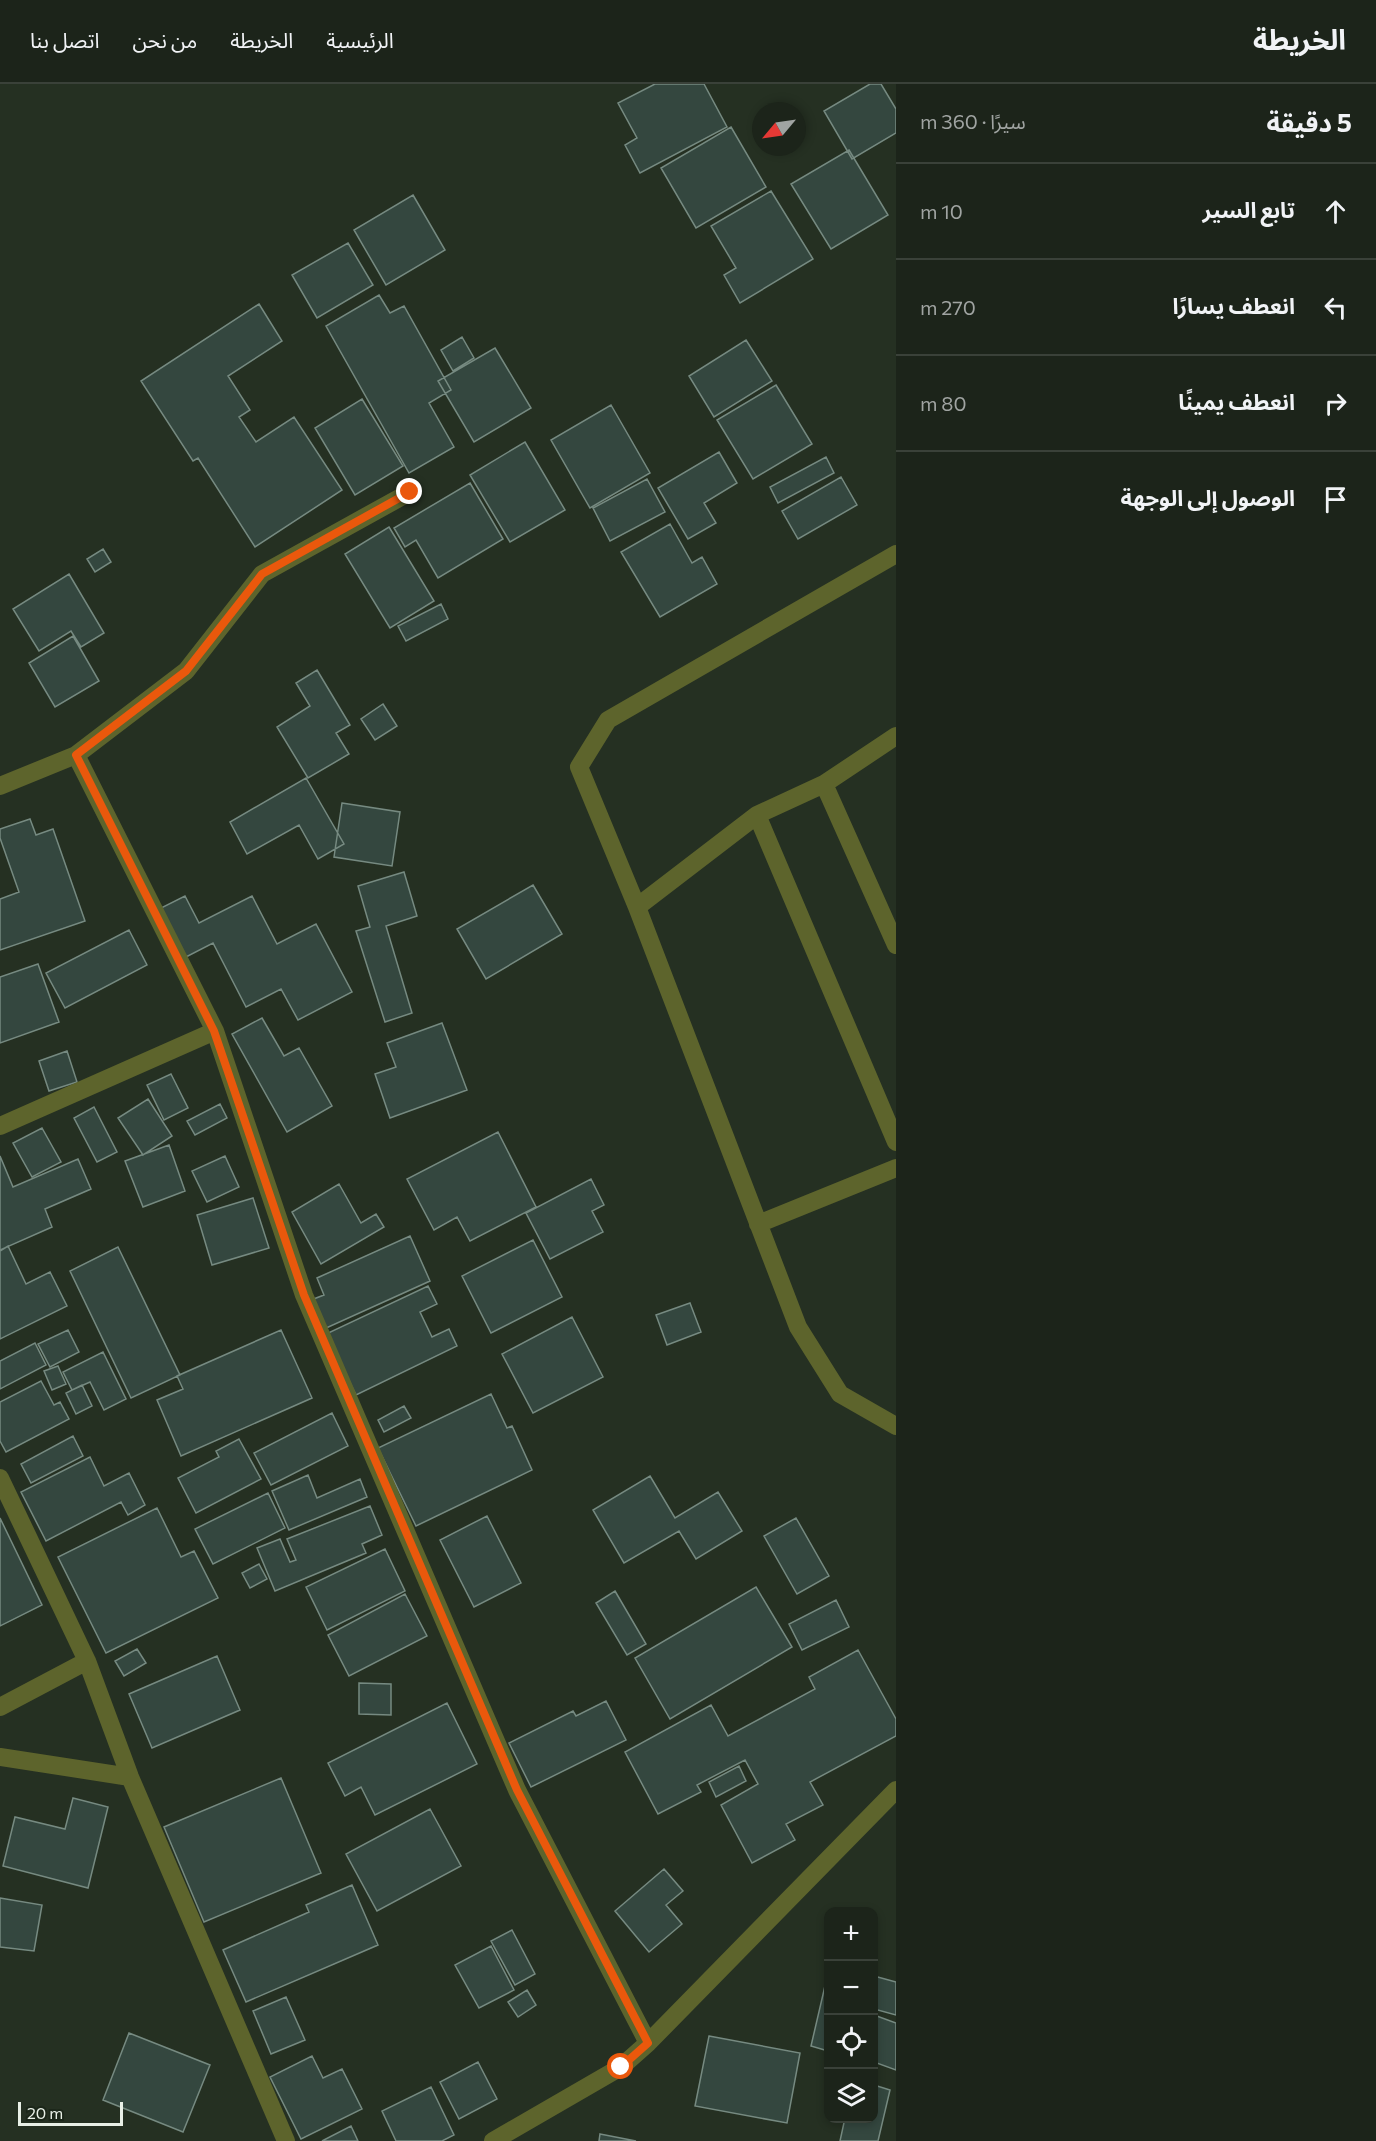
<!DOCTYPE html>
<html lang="ar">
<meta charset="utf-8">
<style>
:root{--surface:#1c241a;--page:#252c23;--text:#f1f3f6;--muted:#a0a4a2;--line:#3a4139}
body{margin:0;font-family:Commissioner,"Noto Sans Arabic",sans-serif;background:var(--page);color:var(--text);direction:rtl}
.controls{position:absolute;right:18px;bottom:18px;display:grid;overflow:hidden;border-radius:12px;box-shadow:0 3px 9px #0003}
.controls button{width:54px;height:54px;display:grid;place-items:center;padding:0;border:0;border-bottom:2px solid var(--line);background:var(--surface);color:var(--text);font:30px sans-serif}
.compass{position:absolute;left:752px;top:18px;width:54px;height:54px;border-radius:50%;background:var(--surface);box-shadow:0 3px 9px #0003;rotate:241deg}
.scale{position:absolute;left:18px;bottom:15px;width:105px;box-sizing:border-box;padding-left:6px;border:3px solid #e9f0e7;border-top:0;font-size:16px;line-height:21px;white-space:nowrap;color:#e9f0e7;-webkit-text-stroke:4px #1b2619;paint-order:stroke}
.stop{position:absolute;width:18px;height:18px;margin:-14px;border:4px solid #ea580c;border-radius:50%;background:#fff}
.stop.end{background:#ea580c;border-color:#fff;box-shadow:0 2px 6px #0008}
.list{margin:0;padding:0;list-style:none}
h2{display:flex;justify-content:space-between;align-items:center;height:78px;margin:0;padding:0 24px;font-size:26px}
h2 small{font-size:20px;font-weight:400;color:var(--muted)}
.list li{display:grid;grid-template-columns:39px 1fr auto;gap:18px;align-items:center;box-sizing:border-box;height:96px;padding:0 24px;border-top:2px solid var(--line)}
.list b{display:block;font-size:22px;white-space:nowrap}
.list em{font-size:20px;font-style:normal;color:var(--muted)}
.icon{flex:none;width:33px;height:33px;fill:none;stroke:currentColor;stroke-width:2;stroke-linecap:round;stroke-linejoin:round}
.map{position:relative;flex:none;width:896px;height:2057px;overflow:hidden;direction:ltr}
header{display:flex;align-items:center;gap:36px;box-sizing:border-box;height:84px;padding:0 30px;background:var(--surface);border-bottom:2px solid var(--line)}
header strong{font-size:28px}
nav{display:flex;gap:33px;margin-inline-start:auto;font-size:21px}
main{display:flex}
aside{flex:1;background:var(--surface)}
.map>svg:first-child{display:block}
.building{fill:#34473f;stroke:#768a81;stroke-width:1.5}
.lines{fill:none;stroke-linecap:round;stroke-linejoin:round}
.minor{stroke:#5d642c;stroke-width:18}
.route{stroke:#ea580c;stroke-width:8}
</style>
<header>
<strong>الخريطة</strong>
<nav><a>الرئيسية</a><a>الخريطة</a><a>من نحن</a><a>اتصل بنا</a></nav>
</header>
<main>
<aside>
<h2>5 دقيقة<small>سيرًا · 360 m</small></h2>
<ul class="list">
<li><svg class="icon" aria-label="ahead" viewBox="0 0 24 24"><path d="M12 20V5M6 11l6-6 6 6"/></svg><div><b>تابع السير</b></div><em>10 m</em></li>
<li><svg class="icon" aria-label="left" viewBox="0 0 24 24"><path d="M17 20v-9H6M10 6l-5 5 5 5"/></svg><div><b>انعطف يسارًا</b></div><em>270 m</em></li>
<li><svg class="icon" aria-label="right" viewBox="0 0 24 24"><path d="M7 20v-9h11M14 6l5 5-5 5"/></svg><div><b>انعطف يمينًا</b></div><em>80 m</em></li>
<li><svg class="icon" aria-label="arrive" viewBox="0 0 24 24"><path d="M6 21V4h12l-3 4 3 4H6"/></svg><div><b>الوصول إلى الوجهة</b></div></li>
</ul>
</aside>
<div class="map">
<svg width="896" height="2057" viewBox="0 0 896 2057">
<rect width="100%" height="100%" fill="#253022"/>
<path class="building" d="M655 0H704L727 43 640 89 625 61 637 54 618 19Z
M870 0H881L896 25V49L852 75 824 27Z
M731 43 766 103 696 144 661 84Z
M849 66 888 131 831 165 791 100Z
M771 107 813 175 740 219 724 191 736 184 711 142Z
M413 111 445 166 386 201 354 146Z
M348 159 373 201 317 234 292 191Z
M379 211 390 229 404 222 451 306 429 319 454 363 409 389 326 242Z
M259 220 282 257 228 292 250 326 239 333 256 358 294 333 342 406 255 463 198 374 193 377 141 297Z
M462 253 474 274 453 287 441 266Z
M746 256 772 297 714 333 689 292Z
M495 264 531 324 474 358 438 297Z
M776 301 812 360 753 395 717 336Z
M362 315 403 382 355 411 315 344Z
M611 321 650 389 590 424 551 356Z
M525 358 565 426 510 458 470 391Z
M719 368 737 399 704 419 716 439 688 455 658 404Z
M826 373 834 389 778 419 770 403Z
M841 393 857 421 798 455 782 427Z
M647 395 665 428 610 457 593 424Z
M470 399 503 455 438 494 416 456 405 463 394 444Z
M670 440 692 479 702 473 717 500 660 533 621 468Z
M389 443 434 517 390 544 345 470Z
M103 465 111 478 95 488 87 475Z
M69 490 104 549 81 563 71 547 39 567 13 525Z
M441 520 448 535 406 557 398 542Z
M73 552 99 597 55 623 29 579Z
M317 586 350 641 336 649 349 670 308 694 277 643 310 622 296 599Z
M383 620 397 642 375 656 361 635Z
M306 694 344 760 318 775 299 741 247 770 230 738Z
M342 719 400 728 392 782 334 773Z
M30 735 36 751 53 745 85 837 0 866V815L19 808 0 754V745Z
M404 788 417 832 386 842 412 929 385 938 356 847 370 843 358 802Z
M533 801 562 850 486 895 457 845Z
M185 812 199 839 252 812 277 860 316 840 352 908 298 936 281 905 246 923 213 859 186 873 161 824Z
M129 846 147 881 65 924 46 889Z
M38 880 59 938 0 959V893Z
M262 934 284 972 299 964 332 1022 287 1048 232 950Z
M442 939 467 1006 390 1034 375 990 396 983 387 959Z
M67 967 77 998 49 1007 39 977Z
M171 990 188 1024 164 1036 147 1001Z
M148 1015 172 1052 143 1071 118 1034Z
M220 1020 227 1034 195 1051 187 1037Z
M94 1023 117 1068 97 1078 74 1034Z
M42 1044 61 1078 32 1093 13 1059Z
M498 1048 536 1123 470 1157 457 1133 434 1146 407 1095Z
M169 1061 185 1107 143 1123 125 1077Z
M0 1072 13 1103 78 1075 91 1105 45 1125 52 1143 0 1166Z
M225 1072 239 1103 207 1118 192 1087Z
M591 1095 604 1121 592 1127 603 1148 550 1175 526 1129Z
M339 1100 361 1139 376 1130 384 1143 321 1180 292 1128Z
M253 1114 269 1164 212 1181 197 1131Z
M410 1152 430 1197 324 1245 311 1216 324 1211 317 1194Z
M533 1156 562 1213 491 1249 462 1192Z
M8 1162 26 1200 50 1188 67 1222 0 1255V1167Z
M118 1163 180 1291 131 1314 70 1187Z
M428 1202 437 1220 420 1228 432 1253 449 1245 457 1262 356 1311 326 1250Z
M690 1219 701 1248 667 1261 656 1231Z
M572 1233 603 1293 533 1329 502 1270Z
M68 1246 79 1268 50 1283 38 1260Z
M281 1246 312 1314 181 1372 157 1316 183 1305 177 1292Z
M35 1259 46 1281 0 1305V1277Z
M103 1268 126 1315 104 1326 90 1298 72 1306 63 1288Z
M58 1282 66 1300 52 1306 44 1287Z
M41 1297 54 1321 60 1318 69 1335 6 1368 0 1357V1318Z
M82 1301 92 1322 76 1330 66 1309Z
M491 1310 507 1344 512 1342 532 1386 416 1442 378 1364Z
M404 1322 411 1334 384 1348 378 1336Z
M332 1329 348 1362 271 1401 254 1369Z
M73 1352 83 1372 31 1399 21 1380Z
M239 1355 261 1395 196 1429 178 1394 219 1373 216 1367Z
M90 1373 104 1402 129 1389 145 1421 128 1431 121 1418 46 1457 21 1408Z
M308 1391 317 1414 360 1395 367 1413 289 1446 272 1407Z
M650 1392 675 1434 718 1408 742 1447 696 1475 679 1447 624 1479 593 1426Z
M268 1409 285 1444 213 1480 195 1445Z
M370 1422 382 1451 362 1460 366 1469 275 1507 257 1464 280 1455 290 1478 296 1476 287 1455Z
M157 1424 181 1473 194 1467 218 1514 106 1569 58 1473Z
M487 1432 521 1499 474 1523 440 1456Z
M0 1434 42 1521 0 1542Z
M796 1434 829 1492 797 1510 764 1452Z
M385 1465 405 1507 327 1546 306 1503Z
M259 1480 267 1495 250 1504 242 1489Z
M756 1503 792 1563 670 1635 635 1574Z
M615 1507 646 1560 627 1571 596 1519Z
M405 1510 427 1552 349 1592 328 1551Z
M836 1516 849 1543 802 1566 789 1540Z
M137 1565 146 1579 124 1592 115 1577Z
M858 1566 896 1635V1652L810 1698 823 1721 786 1740 795 1756 752 1779 721 1721 758 1700 745 1676 697 1701 701 1708 658 1730 625 1668 711 1621 728 1652 815 1605 809 1593Z
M217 1572 240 1626 152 1664 129 1610Z
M359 1599 391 1600V1631L359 1630Z
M606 1617 626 1656 531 1703 509 1659 573 1627 576 1632Z
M447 1619 477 1680 375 1731 361 1703 345 1712 328 1679Z
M739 1682 746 1697 716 1713 709 1698Z
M281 1694 321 1789 204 1838 164 1743Z
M73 1714 108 1723 88 1804 3 1782 15 1733 65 1745Z
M430 1725 461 1782 377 1827 346 1770Z
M664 1785 683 1807 666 1821 682 1840 649 1868 615 1827Z
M352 1801 378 1861 246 1918 223 1866 309 1828 306 1821Z
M0 1814 42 1821 34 1867 0 1863Z
M512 1846 535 1890 515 1901 491 1857Z
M491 1862 514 1906 479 1924 455 1881Z
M828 1889V1967L811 1962Z
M874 1892 896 1898V1931L874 1925Z
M527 1906 536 1921 518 1933 508 1918Z
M286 1913 305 1956 271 1970 253 1927Z
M874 1931 896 1939V1986L874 1978Z
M129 1949 210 1981 183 2048 103 2016Z
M709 1952 800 1969 787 2039 695 2022Z
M312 1972 323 1994 342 1985 362 2025 301 2055 270 1993Z
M478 1978 497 2015 459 2035 440 1998Z
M874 2001 890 2006 878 2057H840L845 2034H874Z
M431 2003 454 2051 442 2057H396L382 2027Z
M351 2042 358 2057H322Z
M600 2050 636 2057H599Z"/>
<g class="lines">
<path class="minor" d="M896 470 608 636 579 683 637 823 798 1243 840 1310 896 1342
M76 671 215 947 304 1211 517 1706 648 1959
M824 700 896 861
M0 702 76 671 186 587 262 490 410 408
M757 731 896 1058
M637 823 757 731 824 700 896 652
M0 1042 215 947
M758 1140 896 1084
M0 1394 87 1577 130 1693 286 2057
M0 1623 87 1577
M0 1673 130 1693
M493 2057 621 1983 648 1959 896 1706"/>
</g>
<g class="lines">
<path class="route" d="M410 408 262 490 186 587 76 671 214 947 304 1211 517 1706 648 1959 621 1983"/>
</g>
</svg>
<div class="controls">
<button>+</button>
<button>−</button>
<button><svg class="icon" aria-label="locate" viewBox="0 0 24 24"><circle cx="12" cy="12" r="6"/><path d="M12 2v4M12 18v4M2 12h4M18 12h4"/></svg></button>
<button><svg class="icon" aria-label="layers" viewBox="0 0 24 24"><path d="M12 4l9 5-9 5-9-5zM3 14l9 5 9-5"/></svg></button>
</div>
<svg class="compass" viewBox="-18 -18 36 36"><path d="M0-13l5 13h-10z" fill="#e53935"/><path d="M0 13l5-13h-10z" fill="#a0a4a2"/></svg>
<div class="scale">20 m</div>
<div class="stop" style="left:621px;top:1983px"></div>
<div class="stop end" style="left:410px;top:408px"></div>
</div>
</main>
